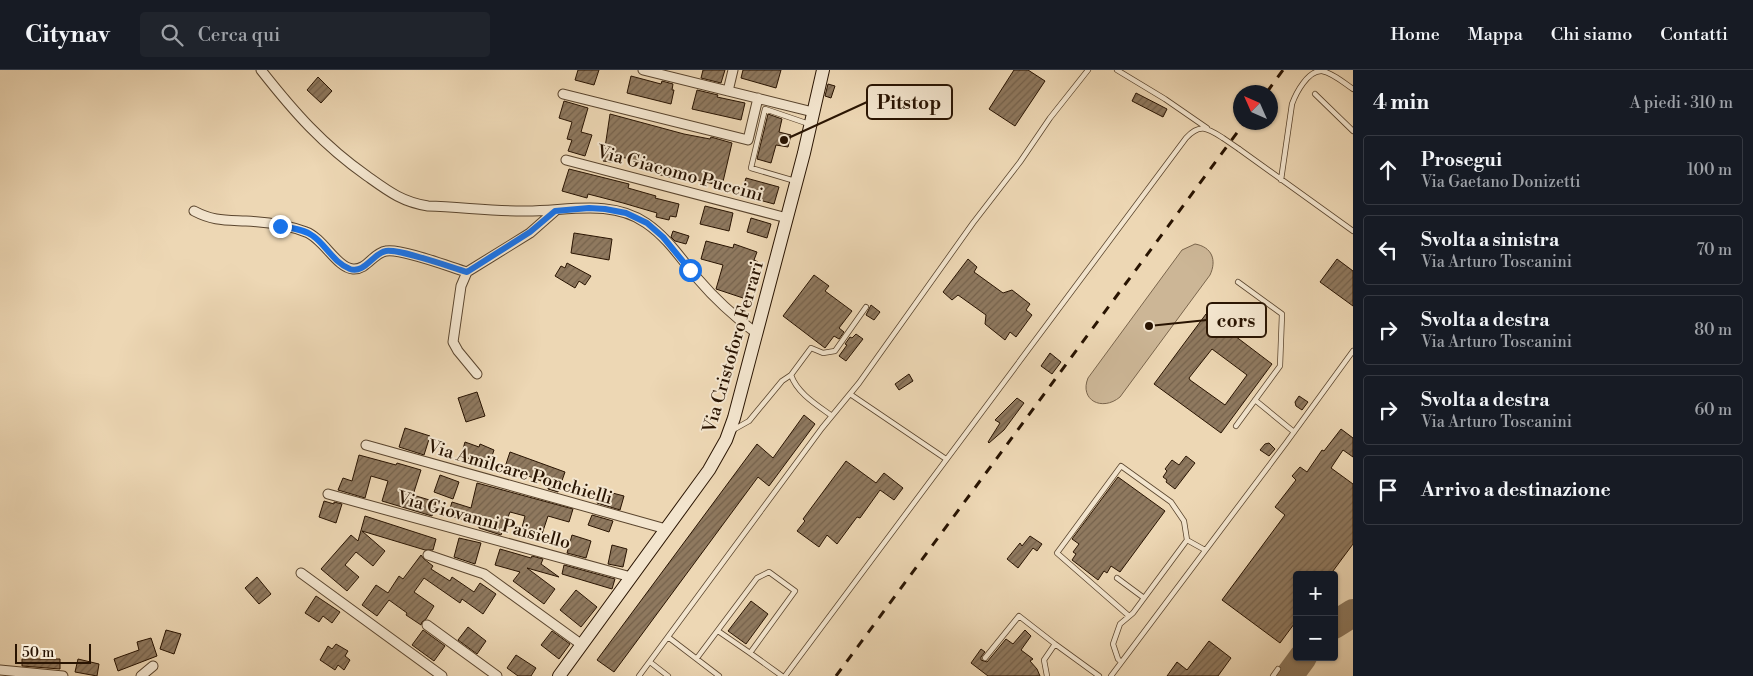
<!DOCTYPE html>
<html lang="it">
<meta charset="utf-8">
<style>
:root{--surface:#171b24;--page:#20242c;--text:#f1f3f6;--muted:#9ea1a6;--line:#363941}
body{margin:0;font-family:"Libre Bodoni",serif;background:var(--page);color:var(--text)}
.controls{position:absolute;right:15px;bottom:15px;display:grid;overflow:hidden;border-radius:5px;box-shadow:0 1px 4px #0004}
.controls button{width:45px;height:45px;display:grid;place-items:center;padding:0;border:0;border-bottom:1px solid var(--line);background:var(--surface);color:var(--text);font:25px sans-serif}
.compass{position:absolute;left:1233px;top:15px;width:45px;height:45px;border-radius:50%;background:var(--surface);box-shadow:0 1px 4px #0004;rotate:315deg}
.scale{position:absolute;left:15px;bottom:12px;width:76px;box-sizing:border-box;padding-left:5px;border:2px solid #291402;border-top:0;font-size:14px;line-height:18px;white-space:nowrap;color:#291402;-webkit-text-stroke:4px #f3e5ce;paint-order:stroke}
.stop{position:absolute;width:15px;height:15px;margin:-11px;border:4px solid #1a73e8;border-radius:50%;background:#fff}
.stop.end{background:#1a73e8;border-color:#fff;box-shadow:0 1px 5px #0008}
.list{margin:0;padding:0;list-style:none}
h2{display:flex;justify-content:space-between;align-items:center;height:65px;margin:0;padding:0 20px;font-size:21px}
h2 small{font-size:16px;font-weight:400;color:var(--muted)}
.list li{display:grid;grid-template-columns:32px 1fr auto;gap:15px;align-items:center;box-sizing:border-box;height:70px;margin:0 10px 10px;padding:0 10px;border:1px solid var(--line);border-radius:5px}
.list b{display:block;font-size:19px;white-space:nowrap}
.list p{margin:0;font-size:16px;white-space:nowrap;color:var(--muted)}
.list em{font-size:16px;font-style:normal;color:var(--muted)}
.icon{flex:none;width:28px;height:28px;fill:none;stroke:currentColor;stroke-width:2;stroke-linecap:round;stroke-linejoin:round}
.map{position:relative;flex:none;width:1353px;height:606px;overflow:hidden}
header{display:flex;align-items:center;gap:30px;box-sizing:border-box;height:70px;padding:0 25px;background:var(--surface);border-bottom:1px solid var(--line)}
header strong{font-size:24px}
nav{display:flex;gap:28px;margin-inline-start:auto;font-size:18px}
.search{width:350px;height:45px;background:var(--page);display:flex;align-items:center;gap:12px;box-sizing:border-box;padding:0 18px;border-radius:5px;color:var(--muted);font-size:19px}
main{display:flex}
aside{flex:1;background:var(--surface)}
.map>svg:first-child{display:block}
.grass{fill:#ccb696;stroke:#7a654c}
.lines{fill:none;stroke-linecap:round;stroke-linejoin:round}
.taxiway{stroke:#8b765b;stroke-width:28}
.building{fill:url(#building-hatch);stroke:#291402;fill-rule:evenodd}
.lane-casing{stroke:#5a452e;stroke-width:6}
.street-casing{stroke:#5a452e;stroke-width:11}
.secondary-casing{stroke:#291402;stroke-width:14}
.lane{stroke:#f3e5ce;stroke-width:4.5}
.street{stroke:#f3e5ce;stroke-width:9}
.secondary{stroke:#f3e5ce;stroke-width:12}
.rail{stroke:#291402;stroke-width:3;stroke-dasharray:9 9;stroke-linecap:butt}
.lane-bridge-casing{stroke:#5a452e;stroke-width:6;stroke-linecap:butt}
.lane-bridge{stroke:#f3e5ce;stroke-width:4.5}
.route{stroke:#1a73e8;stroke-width:6}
.labels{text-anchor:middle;stroke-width:4;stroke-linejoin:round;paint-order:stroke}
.street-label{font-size:18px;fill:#291402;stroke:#f3e5ce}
.leader{fill:none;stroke:#291402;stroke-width:2}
.callout-dot{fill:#291402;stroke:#f3e5ce;stroke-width:2}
.callout{fill:#f3e5ce;stroke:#291402;stroke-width:2}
.callout-label{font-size:19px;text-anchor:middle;font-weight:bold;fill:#291402}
</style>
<header>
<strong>Citynav</strong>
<div class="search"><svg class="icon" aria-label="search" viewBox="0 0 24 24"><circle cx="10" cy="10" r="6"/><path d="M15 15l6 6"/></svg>Cerca qui</div>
<nav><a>Home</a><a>Mappa</a><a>Chi siamo</a><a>Contatti</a></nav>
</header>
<main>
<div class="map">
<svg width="1353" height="606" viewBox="0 0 1353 606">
<defs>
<pattern id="building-hatch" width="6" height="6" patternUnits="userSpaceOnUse" patternTransform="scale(1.25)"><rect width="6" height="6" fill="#8f795f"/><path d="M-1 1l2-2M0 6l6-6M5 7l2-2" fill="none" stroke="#75624c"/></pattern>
</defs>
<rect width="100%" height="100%" fill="#edd7b4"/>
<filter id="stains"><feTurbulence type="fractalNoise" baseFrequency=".004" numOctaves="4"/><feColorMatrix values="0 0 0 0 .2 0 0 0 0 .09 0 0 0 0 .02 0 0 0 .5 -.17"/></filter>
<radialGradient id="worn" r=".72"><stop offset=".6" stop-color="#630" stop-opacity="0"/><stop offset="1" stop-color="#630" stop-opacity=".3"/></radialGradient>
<path class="grass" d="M1195 174C1212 177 1217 190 1210 205L1120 327C1102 342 1079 330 1088 308L1182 180Z"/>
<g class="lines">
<path class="taxiway" d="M1334 555 1353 543
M1289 606 1303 587"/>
</g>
<path class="building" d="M578 0H599L594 15 575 10Z
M703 0H725L721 13 701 8Z
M743 0H781L776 18 741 8Z
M1014 0H1028L1045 11 1015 56 989 39Z
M631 6 661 14 662 11 673 14 672 20H674L671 34 627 23Z
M318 7 332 21 321 33 307 20Z
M828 14 835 16 831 28 825 26Z
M697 20 718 25 717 27 745 33 741 50 692 39Z
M1136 23 1167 39 1163 47 1132 31Z
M564 31 588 38 581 62 592 65 585 86 568 81 572 70 567 69 572 52 559 48Z
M610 44 684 64 710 69 711 67 732 73 722 116 676 105 675 109 654 103 656 94 620 87 619 93 603 91Z
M768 44 782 49 779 62 791 65 788 77 776 75 771 93 757 89Z
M569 99 629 114 628 118 656 126 655 128 679 134 676 147 670 146 669 150 656 147 657 143 623 133 588 124 587 128 562 121Z
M746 108 779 117 774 134 741 125Z
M705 136 733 143 729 161 700 154Z
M751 148 771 154 767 168 747 162Z
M673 161 689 166 686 174 675 171 671 167Z
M574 163 612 169 609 190 571 183Z
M706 171 733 178 734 174 757 182 754 190 758 192 746 229 716 219 723 195 701 189Z
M968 189 977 197 974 202 1003 223 1012 220 1030 234 1026 240 1032 245 1016 267 1010 262 1005 270 985 254 986 245 958 225 952 230 943 222Z
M1337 189 1353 201V236L1320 212Z
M567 193 591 206 585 215 579 211 575 218 555 206 561 196 565 198Z
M814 205 829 216 825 221 852 241 839 258 844 262 839 269 834 266 825 278 783 246Z
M871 235 880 242 874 250 866 245Z
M1206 244 1272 294 1221 363 1154 314ZM1212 279 1247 305 1225 335 1190 310 1189 308Z
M856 264 863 269 846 291 839 286 847 275 845 274 850 267 852 268Z
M1050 283 1061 292 1052 304 1041 296Z
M909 304 913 311 899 320 895 314Z
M477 322 485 346 466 352 458 328Z
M1299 326 1308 332 1302 340 1296 336 1295 332Z
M1017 328 1024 333 1004 360 989 373 988 372 1000 353 995 350Z
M804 345 815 354 769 416 758 407 614 602 597 590 757 374 773 388Z
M405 358 430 366 424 385 399 377Z
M1341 359 1353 368V387L1343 380 1331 398 1353 414V474L1330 505H1297V550L1280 573 1222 530 1285 445 1275 437 1296 410 1292 406 1300 397 1307 402 1322 380 1324 381Z
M465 372 479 377 480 374 494 380 490 392 476 387 475 391 461 386Z
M1269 373 1275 379 1269 386 1260 380 1265 374Z
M510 382 565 402 558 422 548 419 549 414 505 397Z
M359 385 396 395 397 393 421 400 413 425 436 432 432 446 382 431 388 411 371 406 365 428 338 420 343 408 352 411Z
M1186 386 1195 393 1175 419 1166 412 1167 410 1163 407 1167 401 1165 399 1172 390 1179 395Z
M846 391 876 413 884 403 903 418 894 430 880 420 860 448 857 447 837 474 827 465 819 477 797 461 805 451 803 449Z
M440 405 459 412 453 429 434 422Z
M1118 407 1165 441 1120 502 1111 496 1107 503 1104 501 1098 510 1072 490 1076 484 1073 482 1079 474 1072 469Z
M477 413 573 439 569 452 548 446 542 464 534 462 532 469 520 465 525 446 510 442 501 465 479 458V455L448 445 452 432 471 438Z
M601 420 624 426 620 440 597 433Z
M324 431 334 434V432L342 434 336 453 319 447Z
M592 445 613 451 609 462 588 455Z
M365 446 436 469 433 480H425L362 461 385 481 373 496 356 482 345 495 359 507 347 521 321 499 351 465 358 471Z
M572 465 591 471 586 488 567 483Z
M1030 466 1042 474 1037 481 1033 478 1018 498 1007 489 1020 473 1022 476Z
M459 468 481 473 475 494 454 487Z
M612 475 627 479 623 497 608 494Z
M500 479 531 488 532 486 543 489 541 494 559 507 527 498 555 519 544 534 513 511 520 502 495 495Z
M421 485 424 489 433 496 431 499 450 511 452 507 474 522 480 513 496 524 483 544 462 529 460 533 424 508 414 522 434 536 426 549 422 552 421 555 406 545 407 543 389 530 377 546 362 535 376 515 388 523 399 506 403 509Z
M564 495 615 509 612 519 562 504Z
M257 507 271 524 259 534 245 518Z
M576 520 597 537 581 557 560 540Z
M316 526 340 542 332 553 323 546 319 552 305 543Z
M751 531 768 544 746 574 728 561Z
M468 557 486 571 477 584 458 570Z
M166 560 181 564 174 584 160 579Z
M423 560 445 576 434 591 412 575Z
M1025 560 1031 566 1021 580 1033 589 1030 591 1037 599 1040 606H988L971 593 981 579 985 582 981 587V590L987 592 1006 569 1013 574Z
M552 561 570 574 559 589 541 575Z
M151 568 157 586 118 601 114 589 139 580 137 572Z
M1209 571 1231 588 1218 606H1167L1177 592 1187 600Z
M336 574 348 581 345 586 350 590 344 600 338 595 335 600 320 590 328 576 332 579Z
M516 585 536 598 531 606H518L507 598Z
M22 589H60V599L22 596Z
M78 589 99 594 97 606 75 602Z"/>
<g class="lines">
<g class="lane-casing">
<path id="lane" d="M1117 0 1165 29 1207 58
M1315 24 1353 61
M1239 79 1353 161
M1281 110 1292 34C1296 23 1308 0 1322 1 1333 3 1344 13 1353 19
M795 111 751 98 765 39 809 54
M850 324 946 389
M1255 330 1294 362
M832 346C817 335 797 323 791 305L811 278 823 283 835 281 866 237
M1236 356 1280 296 1282 244 1238 212
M733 360 749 351 782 311 791 305
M1117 508 1144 528
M1129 546 1057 483 1121 396 1171 432 1184 451 1187 470
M668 567 719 606
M750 583 782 606
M697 588 757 508 769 502 795 521 750 583 718 561
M985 588 1019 546 1055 574 1099 606
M650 592 668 606
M1121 592 1118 589 1113 574 1120 554 1133 543 1187 470 1205 480
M639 606 822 358 859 313 973 153 1020 92 1050 48 1088 0
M785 606 1186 68C1200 53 1207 58 1223 68
M1047 606 1044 590 1055 574
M1111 606 1286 373 1353 281
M1273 606 1278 599"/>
</g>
<g class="street-casing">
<path id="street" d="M261 0C294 42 323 75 367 106 388 121 402 132 428 136 460 137 492 141 523 141 564 142 610 128 646 153 668 168 681 189 698 209 715 229 735 247 756 263
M643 0 813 42
M728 21 733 0
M563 24 748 70 758 28
M566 90 787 148
M194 141C213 151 225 150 246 151 265 152 288 155 306 162 323 168 337 198 353 199 367 200 373 183 386 181 401 178 450 197 467 202
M477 304 458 281 453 272 461 216 467 202 530 163 555 141
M366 375 666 459
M328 424 631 507
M428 485 484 504 582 575
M301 503 442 606
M427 555 497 606
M0 600 63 606
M141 606 153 596"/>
</g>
<g class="secondary-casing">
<path id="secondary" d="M559 606 709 400 726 370 734 348 804 83 823 0"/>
</g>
<use href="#lane" class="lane"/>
<use href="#street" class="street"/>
<use href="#secondary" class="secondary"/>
<path class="rail" d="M1267 22 1283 0
M836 606 1245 52"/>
<g class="lane-bridge-casing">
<path id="lane-bridge" d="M1223 68 1239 79"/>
</g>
<use href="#lane-bridge" class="lane-bridge"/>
</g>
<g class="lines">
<path class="route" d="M280 156C291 158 304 159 313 166 326 175 334 193 350 199 365 204 373 183 386 181 401 179 450 197 467 202L530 162 555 141 589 138 605 139 626 143 647 153 663 167 690 200"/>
</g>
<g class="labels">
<g class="street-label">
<text transform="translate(680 103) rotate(15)" y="6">Via Giacomo Puccini</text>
<text transform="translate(733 277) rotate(-74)" y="6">Via Cristoforo Ferrari</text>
<text transform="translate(520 402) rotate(16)" y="6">Via Amilcare Ponchielli</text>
<text transform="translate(484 450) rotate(15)" y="6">Via Giovanni Paisiello</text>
</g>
</g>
<path class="leader" d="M784 70L867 32M1149 256L1207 250"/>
<g class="callout-dot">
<circle cx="784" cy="70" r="5"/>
<circle cx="1149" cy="256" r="5"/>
</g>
<g class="callout">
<rect x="867" y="15" width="85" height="34" rx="5"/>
<rect x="1207" y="233" width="59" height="34" rx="5"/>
</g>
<g class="callout-label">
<text x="909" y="39">Pitstop</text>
<text x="1236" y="257">cors</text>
</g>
<rect width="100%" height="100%" filter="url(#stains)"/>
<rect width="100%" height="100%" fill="url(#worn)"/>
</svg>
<div class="controls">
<button>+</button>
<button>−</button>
</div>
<svg class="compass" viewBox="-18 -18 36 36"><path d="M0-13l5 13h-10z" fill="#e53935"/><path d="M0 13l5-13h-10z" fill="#9ea1a6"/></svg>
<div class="scale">50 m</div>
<div class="stop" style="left:690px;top:200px"></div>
<div class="stop end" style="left:280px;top:156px"></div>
</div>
<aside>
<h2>4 min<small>A piedi · 310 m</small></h2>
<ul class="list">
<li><svg class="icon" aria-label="ahead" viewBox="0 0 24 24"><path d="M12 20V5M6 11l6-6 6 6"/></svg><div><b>Prosegui</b><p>Via Gaetano Donizetti</p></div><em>100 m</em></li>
<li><svg class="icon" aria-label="left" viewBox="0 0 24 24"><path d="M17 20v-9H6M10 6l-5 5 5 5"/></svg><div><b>Svolta a sinistra</b><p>Via Arturo Toscanini</p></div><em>70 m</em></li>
<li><svg class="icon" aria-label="right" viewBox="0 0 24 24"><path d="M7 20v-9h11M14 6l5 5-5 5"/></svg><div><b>Svolta a destra</b><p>Via Arturo Toscanini</p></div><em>80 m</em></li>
<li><svg class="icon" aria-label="right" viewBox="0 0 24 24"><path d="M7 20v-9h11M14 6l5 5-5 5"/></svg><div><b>Svolta a destra</b><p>Via Arturo Toscanini</p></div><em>60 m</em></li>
<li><svg class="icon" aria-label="arrive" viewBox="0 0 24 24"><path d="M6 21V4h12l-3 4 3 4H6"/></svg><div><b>Arrivo a destinazione</b></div></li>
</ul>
</aside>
</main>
